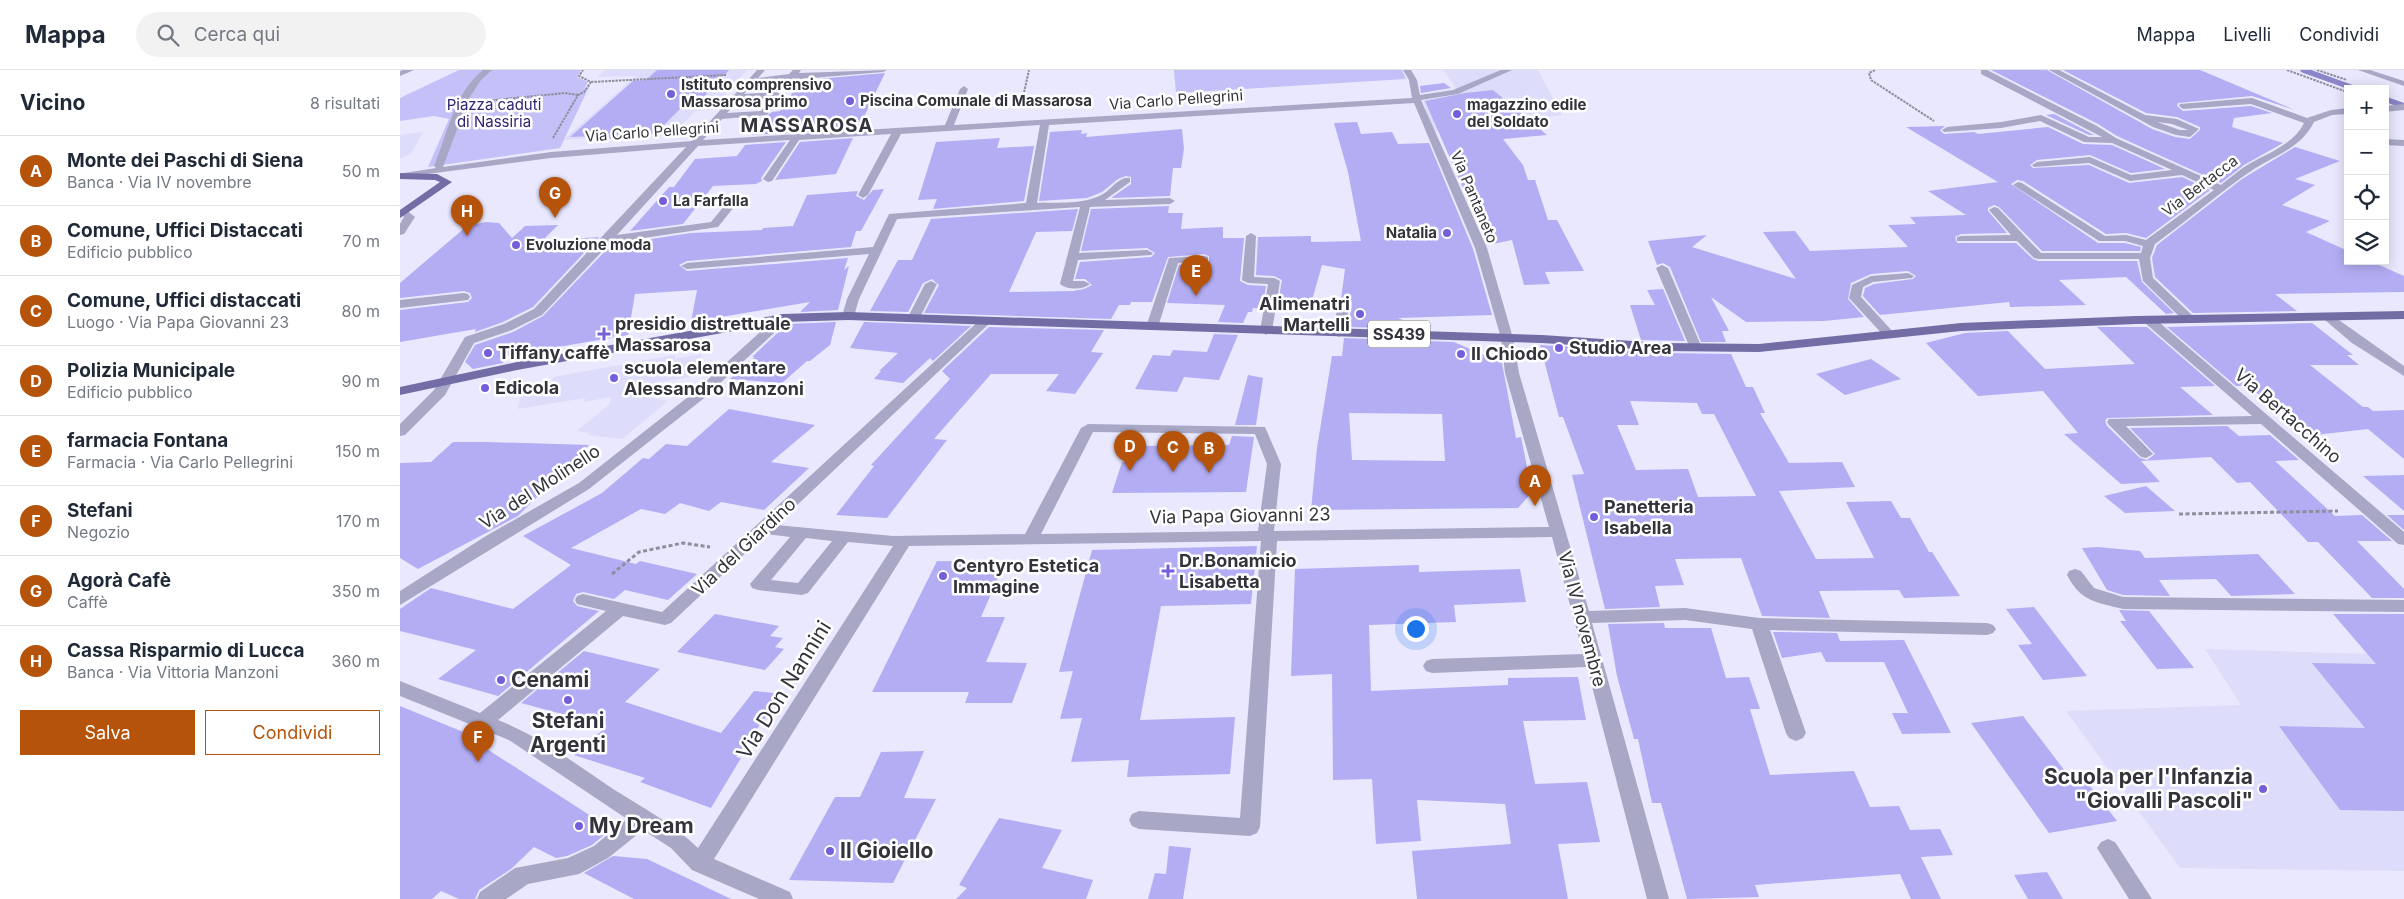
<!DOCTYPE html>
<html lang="it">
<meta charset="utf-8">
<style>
:root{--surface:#fff;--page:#f2f2f3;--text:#1f2937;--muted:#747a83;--line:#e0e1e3;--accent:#b45309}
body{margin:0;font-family:Inter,sans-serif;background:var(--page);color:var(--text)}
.controls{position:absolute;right:15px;top:15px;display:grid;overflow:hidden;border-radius:0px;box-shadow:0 2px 12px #0003}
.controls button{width:45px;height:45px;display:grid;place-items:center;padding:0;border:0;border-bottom:1px solid var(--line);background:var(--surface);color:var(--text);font:25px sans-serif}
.you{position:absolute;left:1015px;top:558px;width:18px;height:18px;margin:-12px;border:4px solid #fff;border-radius:50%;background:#1a73e8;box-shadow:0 0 0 8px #1a73e833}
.badge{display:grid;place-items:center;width:32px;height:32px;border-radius:50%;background:var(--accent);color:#fff;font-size:16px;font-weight:700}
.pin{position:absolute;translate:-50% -41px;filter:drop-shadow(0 1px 2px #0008)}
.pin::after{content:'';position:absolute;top:26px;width:18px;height:15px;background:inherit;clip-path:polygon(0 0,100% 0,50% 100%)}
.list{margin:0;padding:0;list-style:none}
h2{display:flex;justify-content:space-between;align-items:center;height:65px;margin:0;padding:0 20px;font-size:21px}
h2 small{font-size:16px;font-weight:400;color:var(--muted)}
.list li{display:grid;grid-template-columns:32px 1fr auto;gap:15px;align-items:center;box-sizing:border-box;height:70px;padding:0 20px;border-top:1px solid var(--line)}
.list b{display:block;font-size:19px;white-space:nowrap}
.list p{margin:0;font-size:16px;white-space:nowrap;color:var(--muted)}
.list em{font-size:16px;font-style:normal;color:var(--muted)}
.actions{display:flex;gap:10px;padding:15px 20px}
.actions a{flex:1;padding:11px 0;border:1px solid var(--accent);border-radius:0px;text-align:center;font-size:18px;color:var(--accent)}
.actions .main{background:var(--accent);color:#fff}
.icon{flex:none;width:28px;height:28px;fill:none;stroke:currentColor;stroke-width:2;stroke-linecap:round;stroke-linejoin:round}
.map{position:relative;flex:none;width:2004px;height:829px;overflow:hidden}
header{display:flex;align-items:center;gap:30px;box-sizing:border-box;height:70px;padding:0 25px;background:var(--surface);border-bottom:1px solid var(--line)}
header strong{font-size:24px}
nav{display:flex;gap:28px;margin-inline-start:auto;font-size:18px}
.search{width:350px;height:45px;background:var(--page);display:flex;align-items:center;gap:12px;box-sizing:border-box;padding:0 18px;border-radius:28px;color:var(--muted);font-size:19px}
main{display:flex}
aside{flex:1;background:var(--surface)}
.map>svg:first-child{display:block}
.built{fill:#dddcfa}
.green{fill:#c4c0f8}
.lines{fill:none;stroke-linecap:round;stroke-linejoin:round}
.stream{stroke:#8b85c9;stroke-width:5.5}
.building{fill:#b3adf4;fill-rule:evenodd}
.path-far1{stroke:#8f8e9d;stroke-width:2;stroke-dasharray:2.5 1;stroke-linecap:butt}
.path{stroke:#8f8e9d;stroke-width:3;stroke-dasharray:4 2.5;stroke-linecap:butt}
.minor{fill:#a8a7c6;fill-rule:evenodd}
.major{fill:#726da4;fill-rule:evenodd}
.poi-dot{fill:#755ed9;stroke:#fff;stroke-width:2}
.labels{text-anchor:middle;stroke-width:5;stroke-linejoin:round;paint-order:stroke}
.far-poi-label{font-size:15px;font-weight:bold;fill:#33333b;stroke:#fff;text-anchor:start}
.far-street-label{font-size:15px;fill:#33333b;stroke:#fff}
.far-park-label{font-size:15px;fill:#342272;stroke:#fff}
.shield{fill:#fff;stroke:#707076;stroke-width:1}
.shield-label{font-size:16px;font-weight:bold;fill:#33333b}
.poi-label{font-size:18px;font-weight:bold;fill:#33333b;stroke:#fff;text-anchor:start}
.street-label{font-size:18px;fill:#33333b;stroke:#fff}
.far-district-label{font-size:19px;font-weight:bold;letter-spacing:1px;fill:#33333b;stroke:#fff}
.near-poi-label{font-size:21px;font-weight:bold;fill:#33333b;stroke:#fff;text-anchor:start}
.near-street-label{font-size:21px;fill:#33333b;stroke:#fff}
</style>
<header>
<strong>Mappa</strong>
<div class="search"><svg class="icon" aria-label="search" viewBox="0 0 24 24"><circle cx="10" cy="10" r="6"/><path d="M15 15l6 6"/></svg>Cerca qui</div>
<nav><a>Mappa</a><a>Livelli</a><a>Condividi</a></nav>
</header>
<main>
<aside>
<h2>Vicino<small>8 risultati</small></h2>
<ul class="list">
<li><span class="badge">A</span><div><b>Monte dei Paschi di Siena</b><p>Banca · Via IV novembre</p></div><em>50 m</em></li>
<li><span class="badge">B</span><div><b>Comune, Uffici Distaccati</b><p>Edificio pubblico</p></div><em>70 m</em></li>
<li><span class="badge">C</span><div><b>Comune, Uffici distaccati</b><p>Luogo · Via Papa Giovanni 23</p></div><em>80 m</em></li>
<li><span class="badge">D</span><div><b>Polizia Municipale</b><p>Edificio pubblico</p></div><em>90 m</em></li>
<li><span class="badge">E</span><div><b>farmacia Fontana</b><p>Farmacia · Via Carlo Pellegrini</p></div><em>150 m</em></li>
<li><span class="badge">F</span><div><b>Stefani</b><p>Negozio</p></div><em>170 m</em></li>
<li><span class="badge">G</span><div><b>Agorà Cafè</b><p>Caffè</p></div><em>350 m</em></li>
<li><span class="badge">H</span><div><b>Cassa Risparmio di Lucca</b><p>Banca · Via Vittoria Manzoni</p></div><em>360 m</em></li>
</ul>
<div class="actions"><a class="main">Salva</a><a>Condividi</a></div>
</aside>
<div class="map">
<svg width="2004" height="829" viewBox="0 0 2004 829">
<rect width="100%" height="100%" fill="#e9e8fe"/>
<path class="built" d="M206 0H347L311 40 295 41 273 64 163 70 236 6 197 7Z
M1043 0H1138L1162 45 1033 62 1023 30 1060 24Z
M23 62 11 84 0 89V65Z
M301 284 300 305 250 314 247 327 268 331 222 369 187 365 190 363 177 361 210 334 211 327 184 332 185 328 118 339 122 318 152 312 153 307 275 285V289Z
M1805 579 2004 585V801L1780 798 1666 641 1841 635Z"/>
<path class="green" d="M59 0H181L177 7 188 12 184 19 189 17 160 78 28 97 49 49 34 46 0 51V28Z
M774 0H1002L1006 9 776 23Z"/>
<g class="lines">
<path class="stream" d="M1903 0 1956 19
M1985 29 2004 36"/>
</g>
<path class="building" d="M257 0H329L294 37 281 38 256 63 225 64 216 68 200 69 197 66 170 67 233 11 246 10Z
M1591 0H1647L1752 59 1775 67 1790 69 1800 60V57L1777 47 1746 43 1663 0H1800L1895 40 1852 26 1778 33 1777 36 1783 41 1851 36 1872 43 1834 48 1832 57 1883 73 1844 95 1821 113 1717 66 1698 54Z
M485 3 458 59 352 65 365 47 372 42 380 41 393 22H396L406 10Z
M1044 13 1051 18 1021 23 1020 16Z
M1093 20 1147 65 1103 69 1123 95 1128 110H1135L1148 150H1157L1184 201 1145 202 1150 214 1124 215 1112 170 1088 175 1025 31 1065 23Z
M1654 44 1694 65H1689L1646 45Z
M957 52 961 64 992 62 998 74 1029 73 1073 179 1092 245 998 248 1025 259 948 257 952 233 945 227 941 229 945 199 922 195 909 241 877 239 882 210 874 206 856 205 858 167 911 166V172L961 171 948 102 934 53Z
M1545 56 1540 60 1544 64 1574 62 1578 64 1648 57 1683 74 1712 75 1765 99 1731 103 1690 85 1637 90 1630 95 1633 98 1689 95 1729 113 1782 107 1810 120 1746 168 1726 163 1706 164 1623 111 1617 110 1611 114 1698 173H1725L1741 177 1740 181H1642L1599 137 1594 135 1588 138V141L1607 163 1561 164 1555 167 1557 173H1616L1633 189 1638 191H1737L1742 212 1774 243 1766 244 1726 207 1659 210 1686 235 1610 237 1609 232 1480 245 1463 226 1465 218 1474 214 1513 209 1516 206 1508 201 1471 204 1451 213 1448 229 1464 247 1424 251 1346 252 1311 227 1329 261H1322L1326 272H1301L1270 197 1263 193 1257 195 1248 171 1307 165 1292 177 1396 209 1363 162 1395 161 1410 181 1508 177 1488 155 1516 154 1510 147 1566 145 1528 121 1598 112 1506 57Z
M782 59 784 79 781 98H773L770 126 711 128 731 114V107L726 106 718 109 702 122 687 128 639 131 650 62 682 60 681 64 687 63 686 67Z
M453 68 436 104 375 110 400 72Z
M600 68 597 78 634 76 624 131 533 139 537 129 518 130 536 72Z
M386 72 361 108 362 111 356 114 313 116 283 154 230 161 269 117H274L295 89 337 86 345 75Z
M1895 77 1940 91 1895 109 1915 115 1882 135 1930 151 1906 162 1948 181V191H1970L2004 206V222L1875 224 1897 241 1793 243 1755 207 1752 188 1757 175 1842 109Z
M484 119 461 161H456L451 177 287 191 279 195 287 201 448 188 444 200 449 196 438 240 400 242 410 232 291 252 297 220 235 224 228 265 105 286 103 293 73 299 65 292 75 275 113 262 143 246 211 175 291 163 362 160 363 158 393 156 407 125 458 121 456 126 464 130 473 120Z
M769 136 768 143H783L781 159 823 157V168H844L840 211 848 215 866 216 862 239 853 238 852 242H848L843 253 818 252 825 235 767 233 779 195 809 192V186L804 184 768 187 752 232H731L730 235H719L711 249 524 243 539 215 532 209 523 213 508 242 470 241 498 190H512L531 149 678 139 672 161 636 162 609 222 673 221 684 219 692 215 685 209H675L680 192 751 187 755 183 747 178 681 181 691 139Z
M86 152 99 153 112 168 125 156 158 155 142 171 199 167 133 237 103 252 75 262 76 259 0 272V240L68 232 72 228 70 223 64 221 0 228V213L67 156Z
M1263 219 1285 271 1241 270 1230 235H1255L1247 220Z
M436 252 430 275 410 291H407L382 313 330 309 355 287H352L387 254Z
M464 252 571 256 533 291 530 288 503 313 474 309 481 301H479L498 283 450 278Z
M1912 253 1953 285H1947L1959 295H1910L1963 337H1968L1973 341 2004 340V389L1968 359 1915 365 1847 316H1836L1767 257Z
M589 257 704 260 691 282 703 283 675 324 646 321 659 304H591L534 369 547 370 487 448 436 445 474 396 471 395 550 309 542 301Z
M1697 257H1747L1815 316 1780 317 1813 345 1707 348 1705 351 1707 356 1740 388 1747 390 1755 384 1730 358 1827 356 1839 366 1870 365 1899 390 1875 391 1935 446 1962 445 1992 471H1957L2004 519V528H1972L1918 472H1908L1850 412 1837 413 1811 387 1741 391 1760 412 1721 414 1664 364 1678 363 1643 321 1578 326 1526 273 1565 263 1608 261 1645 299 1735 294Z
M814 264 838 265 819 310 784 307 777 322 735 319 753 285 770 286 773 280 807 282Z
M944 268 1054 272 1102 293 1116 368 1121 367 1128 402 1130 407H1133L1136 418 1118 438 911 440 917 378 932 286H942ZM949 343 1042 344 1045 391 952 390Z
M1140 275 1263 283 1331 284 1346 317H1353L1365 343H1360L1389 393 1442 392 1455 417 1379 421 1416 489 1474 488 1446 432 1491 431 1501 448H1510L1529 482H1532L1560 526 1504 528 1499 520 1419 521 1430 548 1362 546 1341 488 1275 489 1284 515 1255 516 1260 537 1205 539 1172 405 1184 404 1163 347H1159ZM1230 331 1297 333 1302 344H1314L1356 426 1298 427 1288 399 1236 400 1217 355H1239Z
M1471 289 1501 309 1445 325 1416 304Z
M848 305 863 308 856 355H835Z
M329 339 415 355 371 392 409 398 364 440 321 432 309 441 280 433 265 444 241 439 171 478 236 494 240 491 297 504 268 530 225 520 214 529 183 522 176 524 173 531 177 536 199 541 98 626 38 609 76 580 0 561V539L31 518 113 539 171 495 123 466 202 423 243 388 249 389 266 374 287 376Z
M832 366 854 367 846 422 712 423 722 392H729L734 376 829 375Z
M53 372H87L189 375 118 446 18 499 0 488V393L31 392Z
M2004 405V441L1963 406Z
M1746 416 1775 441 1725 443 1704 426Z
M1987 445H2004V460Z
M857 476 851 534 761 536 740 650 835 647 830 704 727 707 729 690 671 692 682 648 660 649 673 601 659 602 692 480Z
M1698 477 1740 481 1745 488 1858 484 1895 524 1831 526 1816 509 1759 510 1770 526 1723 525 1707 520 1682 478Z
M537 491 605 492 581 547H605L586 592 627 593 612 633H565L569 622H472Z
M1019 495V502L1120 499 1126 532 1054 535 1056 552 969 555 971 621 1108 615V608L1178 607 1186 650 1123 651 1135 714 1187 712 1200 772 1158 774 1168 829H1017L1012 781 1111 774 1105 734 1017 730 1021 771 976 774 972 709 933 710 932 604 891 606 895 499Z
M1634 537 1687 606 1643 610 1618 575 1632 574 1606 539Z
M1719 540 1749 541 1794 598 1757 599 1720 551H1726Z
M315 544 379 556 370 566 383 568 375 577 384 579 365 600 277 582Z
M1933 544H2004V741L1940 740 1879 656 1965 658 1912 593 1976 594Z
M1264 553 1265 558H1311L1326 608 1349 607 1360 639H1350L1370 705 1454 701 1470 737 1499 736 1510 760 1540 759 1553 785 1521 787 1541 829H1511L1500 804 1355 815 1359 827 1287 829 1261 733H1252L1238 669H1234L1217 606 1208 554Z
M1373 562 1437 563 1440 571 1504 570 1551 663 1502 664 1492 643H1508L1484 592H1426L1421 582 1382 588Z
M184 581 260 599 225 632 321 663 354 621 383 624 336 687 341 688 311 738 240 712 245 708 174 685 207 656 121 633Z
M0 636 68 664 63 667 90 681 211 759 192 775 167 786 156 788 134 777 111 799 79 820 75 829H59L41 821 32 829H0Z
M1623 646 1668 705 1680 703 1717 751 1649 763 1571 653Z
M524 681 504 728 536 729 493 813 389 810 435 727H460L481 682Z
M599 748 662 760 642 798 693 810 686 829H556L567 818 559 815Z
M769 776 791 778 783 829H748L755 803 766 804Z
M213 786 247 789 331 829H234L184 803Z
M1647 802 1663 829H1628L1614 805Z"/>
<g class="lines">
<path class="path-far1" d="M1475 0 1469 3 1471 10 1534 51
M1887 0 1947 22
M1917 0 1947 10
M191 12 326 5
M85 31 165 23 178 25
M621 36 629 0
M153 68 178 25 184 22 191 12 179 6 183 0"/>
<path class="path" d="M1779 444 1938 441
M212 504 239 482 283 473 310 477"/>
<path class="minor" d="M3 0H14L0 6V1Z
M83 0H92L81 10 68 30 43 97 151 82 292 71 357 0H365L358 8 389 4 393 0H401L399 3 487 0 483 2 353 13 344 24 377 22 381 25 367 45 322 49 303 70 545 55 560 19 564 16 568 19 554 55 1012 28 1009 10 1003 0H1011L1017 10 1020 25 1053 20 1101 0H1112L1058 24 1021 30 1087 178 1113 268 1119 303 1189 541 1285 538 1359 548 1587 553 1593 555 1596 559 1593 563 1587 565 1370 560 1406 663 1403 668 1396 671 1389 668 1386 663 1352 559 1285 550 1192 553 1269 829H1247L1187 597 1032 603 1026 601 1023 596 1026 591 1032 589 1183 584 1152 467 877 471 860 757 857 763 850 766 739 759 732 756 729 750 732 744 739 741 840 748 861 471 509 476 314 789 390 822 393 829H359L292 800 271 778 243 760 208 788 179 804 128 814 106 829H77L80 822 115 798 168 788 194 776 227 749 109 670 0 626V611L80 643 206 541 177 534 175 530 177 526 183 524 262 542 582 248H590L592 251 376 455 493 466 625 464 681 358 688 354 865 357 881 394 874 461 1149 457 1105 303 1101 268 1075 178 1014 33 649 55 637 133C658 132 684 135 703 124 712 119 719 106 730 108V112L705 130 770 128 775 131 770 134 690 137 679 183 747 180 753 183 751 185 678 190 673 211H684L690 214C683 220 667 220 660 214L680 137 497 149 459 229 454 246 448 250 442 246 447 229 469 184 287 199 281 196 287 193 473 177 489 144 626 133 640 55 501 64 468 125 463 128 458 125 491 64 399 70 372 111 368 112 363 109 390 70 298 76 217 165 311 152 325 135H333L334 137 318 157 210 173 142 245 112 260 74 273 45 325 5 365 0 366V354L34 320 65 267 104 254 134 239 286 77 151 88 4 107V103L36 98 34 96C48 63 54 23 83 0ZM371 28 361 41 327 43 339 30ZM693 362 855 364 867 394 858 461 641 464ZM366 464 390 467 350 514 352 518 358 520 402 525 408 523 448 472 493 476 298 778C273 754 242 737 213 719 176 694 139 666 98 650L223 546 265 555 271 553ZM406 468 432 471 398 513 371 510Z
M1581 0H1587L1697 56 1716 68 1821 115C1830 108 1839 100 1849 94 1868 83 1894 74 1904 53L1851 34 1783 39 1779 36 1780 34 1852 28 1907 48 1931 40 1948 38V44L1932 45 1914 52C1902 77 1876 85 1854 99 1820 122 1788 150 1755 174L1750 188 1753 208 1793 246 1795 249 1789 253 1785 252 1743 211 1739 189H1638L1634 188 1617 171H1557V167L1561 166 1611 165 1589 140 1594 137 1598 138 1641 183H1741L1743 176 1725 171H1699L1613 115 1618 112 1622 113 1705 166 1726 165 1746 170 1814 120 1782 105 1730 111 1689 93 1634 97 1632 95 1637 92 1690 87 1731 105 1772 100 1712 73 1684 72 1640 51 1601 58 1544 62 1542 60 1547 57 1601 52 1641 45 1689 67H1702L1581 4Z
M1649 0H1659L1745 45 1777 49 1799 59 1790 67 1776 65 1753 57ZM1757 52 1772 54 1788 60H1780Z
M1958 0H1970L2004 11V16Z
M2004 34V40L1985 42V36Z
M1985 69 2004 70V76L1985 75Z
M5 139 15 147 4 164 0 165V154L4 147 0 142Z
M851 163 856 166 854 207 874 208 880 211 872 261 866 265 860 261 868 214 848 213 842 210 846 166Z
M804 186 808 187V191L778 193 758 257 756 260H748L746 257 769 188Z
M1262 195 1268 198 1302 278 1300 281H1292L1290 278 1256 198Z
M1508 203 1514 206 1512 208 1473 212 1463 217 1461 227 1495 264 1489 268 1485 267 1449 228 1452 215 1471 206Z
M531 211 537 214 519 249 517 252H509L507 249 525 214Z
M64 223 68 224 70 227 68 230 0 238V230Z
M944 229 950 233 945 263 939 267 933 263 938 233Z
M1929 243 2004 296V306L1952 273 1925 250 1923 247Z
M383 244 389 248 387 251 303 329 189 419 0 535V521L86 466 179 413 293 323 379 245Z
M1749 246 1753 247 2004 462V475L1998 474 1861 354 1726 356 1753 384 1746 388 1741 387 1709 355 1707 352 1709 349 1852 346 1745 253 1743 250Z
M1675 499 1681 501 1694 518 1723 527 2004 530V542L1723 539C1696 532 1681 532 1667 505L1669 501Z
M1708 769 1715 772 1752 829H1729L1697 778 1701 772Z"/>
<path class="major" d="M0 103 37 104 52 112 0 148V140L40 112 35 110 0 109Z
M2004 241V249L1736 254 1561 261 1359 282 1263 281 1142 273 448 250 383 252 117 300 0 325V317L117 292 383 244 448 242 1142 265 1263 273 1359 274 1561 253 1736 246Z"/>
</g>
<g class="poi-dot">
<circle cx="271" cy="24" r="5"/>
<circle cx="450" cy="31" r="5"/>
<circle cx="1057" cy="44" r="5"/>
<circle cx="263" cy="131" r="5"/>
<circle cx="1047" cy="163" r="5"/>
<circle cx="116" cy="175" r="5"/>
<circle cx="960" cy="244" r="5"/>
<path d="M201.5 256.5h5v5h5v5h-5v5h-5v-5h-5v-5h5z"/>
<circle cx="1159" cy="278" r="5"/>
<circle cx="88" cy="283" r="5"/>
<circle cx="1061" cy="284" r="5"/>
<circle cx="214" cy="308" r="5"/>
<circle cx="85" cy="318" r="5"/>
<circle cx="1194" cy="447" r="5"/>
<path d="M765.5 493.5h5v5h5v5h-5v5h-5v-5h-5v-5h5z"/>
<circle cx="543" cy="506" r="5"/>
<circle cx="101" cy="610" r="5"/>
<circle cx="168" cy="630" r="5"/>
<circle cx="1863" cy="719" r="5"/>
<circle cx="179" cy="756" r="5"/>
<circle cx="430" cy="781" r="5"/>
</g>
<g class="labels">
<g class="far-poi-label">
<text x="281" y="20">Istituto comprensivo<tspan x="281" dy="17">Massarosa primo</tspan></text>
<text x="460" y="36">Piscina Comunale di Massarosa</text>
<text x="1067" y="40">magazzino edile<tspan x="1067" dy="17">del Soldato</tspan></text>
<text x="273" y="136">La Farfalla</text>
<text x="1037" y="168" text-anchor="end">Natalia</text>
<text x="126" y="180">Evoluzione moda</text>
</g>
<g class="far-street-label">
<text transform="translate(776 30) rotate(-4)" y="5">Via Carlo Pellegrini</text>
<text transform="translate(252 62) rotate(-4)" y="5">Via Carlo Pellegrini</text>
<text transform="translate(1800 116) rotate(-37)" y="5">Via Bertacca</text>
<text transform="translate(1074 127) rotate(67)" y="5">Via Pantaneto</text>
</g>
<g class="far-park-label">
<text x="94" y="40">Piazza caduti<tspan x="94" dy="17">di Nassiria</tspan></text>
</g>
<rect class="shield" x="968" y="250.5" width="62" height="27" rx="4"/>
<g class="shield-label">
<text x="999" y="270">SS439</text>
</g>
<g class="poi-label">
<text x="950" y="240" text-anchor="end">Alimenatri<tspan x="950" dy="21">Martelli</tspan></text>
<text x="215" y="260">presidio distrettuale<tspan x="215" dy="21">Massarosa</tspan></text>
<text x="1169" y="284">Studio Area</text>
<text x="98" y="289">Tiffany caffè</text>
<text x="1071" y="290">Il Chiodo</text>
<text x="224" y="304">scuola elementare<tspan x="224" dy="21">Alessandro Manzoni</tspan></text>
<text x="95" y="324">Edicola</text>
<text x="1204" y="443">Panetteria<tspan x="1204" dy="21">Isabella</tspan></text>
<text x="779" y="497">Dr.Bonamicio<tspan x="779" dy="21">Lisabetta</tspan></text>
<text x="553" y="502">Centyro Estetica<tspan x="553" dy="21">Immagine</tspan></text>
</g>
<g class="street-label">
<text transform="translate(1888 346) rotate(41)" y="6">Via Bertacchino</text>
<text transform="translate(140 417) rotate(-33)" y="6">Via del Molinello</text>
<text transform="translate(840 446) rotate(-1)" y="6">Via Papa Giovanni 23</text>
<text transform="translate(344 477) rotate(-43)" y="6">Via del Giardino</text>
<text transform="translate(1182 549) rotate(75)" y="6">Via IV novembre</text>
</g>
<g class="far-district-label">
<text x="407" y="62">MASSAROSA</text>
</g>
<g class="near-poi-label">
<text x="111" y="617">Cenami</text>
<text x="168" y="658" text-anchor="middle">Stefani<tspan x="168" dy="24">Argenti</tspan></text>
<text x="1853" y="714" text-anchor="end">Scuola per l'Infanzia<tspan x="1853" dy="24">"Giovalli Pascoli"</tspan></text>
<text x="189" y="763">My Dream</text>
<text x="440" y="788">Il Gioiello</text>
</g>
<g class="near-street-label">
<text transform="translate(384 620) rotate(-58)" y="7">Via Don Nannini</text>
</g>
</g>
</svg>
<div class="controls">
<button>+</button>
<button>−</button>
<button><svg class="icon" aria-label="locate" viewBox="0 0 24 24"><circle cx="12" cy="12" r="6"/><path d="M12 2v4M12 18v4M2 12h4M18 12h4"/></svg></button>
<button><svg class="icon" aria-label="layers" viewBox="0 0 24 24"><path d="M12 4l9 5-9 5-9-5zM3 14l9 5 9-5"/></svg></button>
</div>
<div class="you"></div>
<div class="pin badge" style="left:1135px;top:436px">A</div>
<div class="pin badge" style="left:809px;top:403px">B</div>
<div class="pin badge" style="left:773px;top:402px">C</div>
<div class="pin badge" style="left:730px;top:401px">D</div>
<div class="pin badge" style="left:796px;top:226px">E</div>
<div class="pin badge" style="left:78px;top:692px">F</div>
<div class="pin badge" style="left:155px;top:148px">G</div>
<div class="pin badge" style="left:67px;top:166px">H</div>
</div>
</main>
